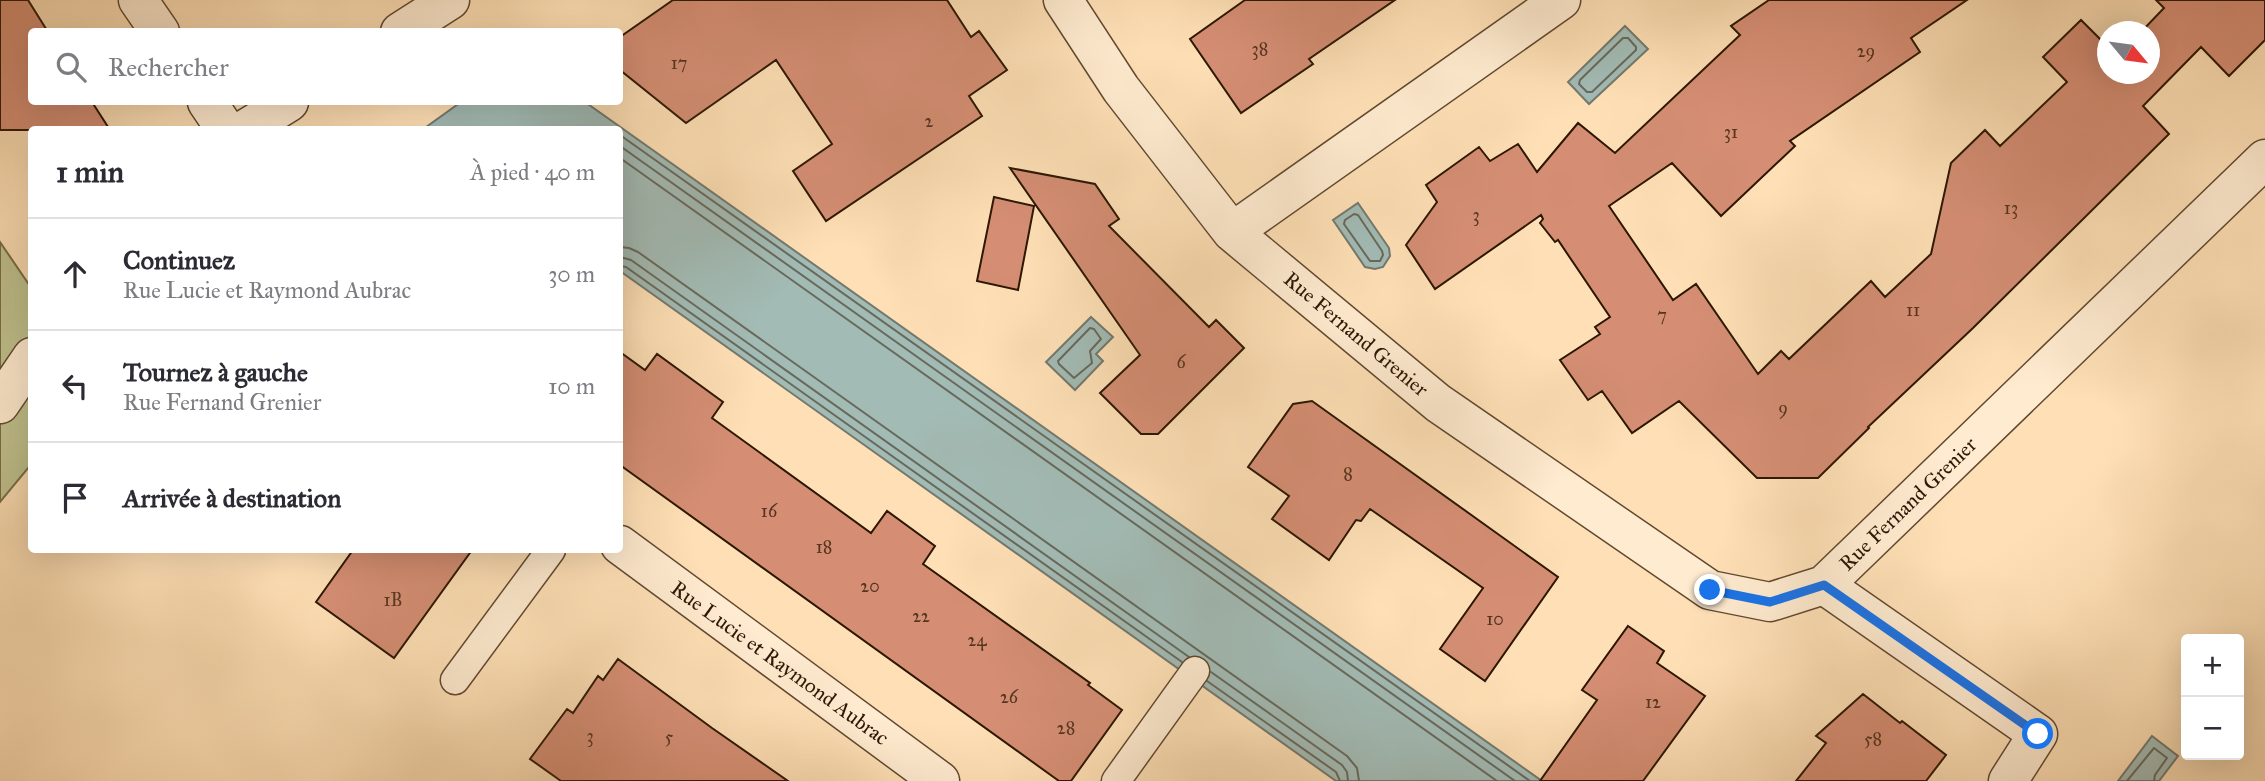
<!DOCTYPE html>
<html lang="fr">
<meta charset="utf-8">
<style>
:root{--surface:#fff;--page:#f7f7f7;--text:#2b2b33;--muted:#7c7c81;--line:#e1e1e2}
body{margin:0;font-family:"IM FELL Great Primer",serif;background:var(--page);color:var(--text)}
.controls{position:absolute;right:21px;bottom:21px;display:grid;overflow:hidden;border-radius:7px;box-shadow:0 7px 28px #0002}
.controls button{width:63px;height:63px;display:grid;place-items:center;padding:0;border:0;border-bottom:2px solid var(--line);background:var(--surface);color:var(--text);font:35px sans-serif}
.compass{position:absolute;left:2097px;top:21px;width:63px;height:63px;border-radius:50%;background:var(--surface);box-shadow:0 7px 28px #0002;rotate:119deg}
.stop{position:absolute;width:21px;height:21px;margin:-16px;border:5px solid #1a73e8;border-radius:50%;background:#fff}
.stop.end{background:#1a73e8;border-color:#fff;box-shadow:0 2px 7px #0008}
.list{margin:0;padding:0;list-style:none}
h2{display:flex;justify-content:space-between;align-items:center;height:91px;margin:0;padding:0 28px;font-size:30px}
h2 small{font-size:23px;font-weight:400;color:var(--muted)}
.list li{display:grid;grid-template-columns:46px 1fr auto;gap:21px;align-items:center;box-sizing:border-box;height:112px;padding:0 28px;border-top:2px solid var(--line)}
.list b{display:block;font-size:26px;white-space:nowrap}
.list p{margin:0;font-size:23px;white-space:nowrap;color:var(--muted)}
.list em{font-size:23px;font-style:normal;color:var(--muted)}
.icon{flex:none;width:38px;height:38px;fill:none;stroke:currentColor;stroke-width:2;stroke-linecap:round;stroke-linejoin:round}
.map{position:relative;flex:none;width:2265px;height:781px;overflow:hidden}
.search{position:absolute;background:var(--surface);box-shadow:0 7px 28px #0002;left:28px;top:28px;width:595px;height:77px;display:flex;align-items:center;gap:18px;box-sizing:border-box;padding:0 24px;border-radius:7px;color:var(--muted);font-size:26px}
.panel{position:absolute;background:var(--surface);box-shadow:0 7px 28px #0002;left:28px;top:126px;width:595px;height:427px;border-radius:7px}
.map>svg:first-child{display:block}
.green{fill:#c0c28e;stroke:#766c49;stroke-width:2}
.water{fill:#a2bbb5;stroke:#73796e;stroke-width:2}
.lines{fill:none;stroke-linecap:round;stroke-linejoin:round}
.shore{stroke:#67695c;stroke-width:2}
.building{fill:#d58e74;stroke:#2c1704;stroke-width:2}
.service-casing{stroke:#614930;stroke-width:31}
.minor-casing{stroke:#614930;stroke-width:41}
.service{stroke:#ffebd0;stroke-width:28}
.minor{stroke:#ffebd0;stroke-width:38}
.route{stroke:#1a73e8;stroke-width:9}
.labels{text-anchor:middle;stroke-width:6;stroke-linejoin:round;paint-order:stroke}
.number-label{font-size:18px;fill:#563520}
.street-label{font-size:21px;fill:#2c1704;stroke:#ffebd0}
</style>
<div class="map">
<svg width="2265" height="781" viewBox="0 0 2265 781">
<rect width="100%" height="100%" fill="#ffe0b6"/>
<filter id="stains"><feTurbulence type="fractalNoise" baseFrequency=".00286" numOctaves="4"/><feColorMatrix values="0 0 0 0 .2 0 0 0 0 .09 0 0 0 0 .02 0 0 0 .5 -.17"/></filter>
<radialGradient id="worn" r=".72"><stop offset=".6" stop-color="#630" stop-opacity="0"/><stop offset="1" stop-color="#630" stop-opacity=".3"/></radialGradient>
<path class="green" d="M0 242 32 289 29 467 0 502Z"/>
<path class="water" d="M1625 26 1648 49 1589 104 1568 82Z
M461 102H585L1542 781H1336L620 271V130H422Z
M1358 203 1389 248 1390 256 1383 267 1375 269 1365 267 1333 220Z
M1091 317 1113 337 1096 354 1103 361 1075 390 1046 362Z
M2152 736 2178 756 2159 781H2118Z"/>
<g class="lines">
<path class="shore" d="M1623 38H1628L1636 47V50L1592 92H1587L1579 84 1580 80Z
M620 135 1530 781
M620 146 1515 781
M620 158 1497 781
M1354 214 1358 215 1382 251 1383 255 1380 261H1370L1344 224 1345 220Z
M620 247 629 248 638 252 1347 756 1357 768 1359 781
M620 257 631 260 1189 657
M620 266 626 267 1182 662
M1090 328 1094 329 1101 339 1090 351 1092 363 1074 378 1059 364 1058 361Z
M1211 672 1342 765 1347 772 1348 781
M1207 681 1336 772 1340 781
M2127 781 2154 748 2167 758 2155 775 2154 781"/>
</g>
<path class="building" d="M0 0H28L48 32H32V102H92L110 130H0Z
M673 0H947L971 37 979 31 1007 70 969 96 982 116 826 221 793 171 832 144 776 60 686 123 620 70V37Z
M1245 0H1395L1309 59 1313 64 1241 113 1190 39Z
M1769 0H1967L1911 38 1920 52 1790 141 1795 146 1721 216 1672 163 1609 206 1673 300 1696 284 1758 374 1781 351 1789 359 1871 281 1885 297 1931 254 1951 163 1985 130 2000 146 2067 82 2043 57 2081 20 2108 47V74H2150V32H2141L2164 8 2156 0H2265V40L2229 76 2201 47 2143 106 2169 134 1973 328 1868 427 1869 428 1818 478H1757L1679 401 1632 433 1602 391 1588 400 1560 360 1600 334 1595 327 1610 317 1558 240 1555 242 1540 223 1543 219 1541 215 1435 289 1406 245 1437 202 1426 185 1479 147 1490 161 1518 144 1537 172 1578 123 1615 153 1740 35 1731 26Z
M1010 168 1095 184 1119 219 1109 226 1209 327 1216 320 1244 348 1158 434H1141L1100 393 1140 355Z
M994 197 1034 206 1018 290 977 281Z
M620 352 645 370 657 354 723 402 712 418 871 533 887 511 935 546 923 564 1090 683 1088 685 1122 710 1071 781H1059L620 465Z
M1312 401 1558 577 1485 681 1440 649 1483 588 1370 509 1361 521 1356 520 1329 560 1272 519 1289 496 1248 467 1293 404Z
M353 550H472L394 658 316 602Z
M1628 626 1664 651 1657 663 1705 696 1643 781H1540L1597 700 1582 690Z
M618 659 712 728 788 781H561L530 759 567 709 573 713 598 676 603 680Z
M1863 694 1900 723 1902 721 1946 755 1926 781H1796L1826 743 1816 736Z"/>
<g class="lines">
<g class="service-casing">
<path id="service" d="M455 680 551 550
M1116 781 1195 671"/>
</g>
<g class="minor-casing">
<path id="minor" d="M138 0 160 32
M1063 0 1121 89 1232 232 1438 403 1710 590 1770 602 1824 585 2265 159
M400 32 450 0
M207 102 226 130
M244 130 289 102
M1232 232 1561 0
M0 404 32 357
M620 545 940 781
M1824 585 2038 734 2008 781"/>
</g>
<use href="#service" class="service"/>
<use href="#minor" class="minor"/>
</g>
<g class="lines">
<path class="route" d="M1710 590 1770 602 1824 585 2038 734"/>
</g>
<g class="labels">
<g class="number-label">
<text x="1260" y="55">38</text>
<text x="1866" y="57">29</text>
<text x="679" y="69">17</text>
<text x="929" y="127">2</text>
<text x="1731" y="138">31</text>
<text x="2011" y="214">13</text>
<text x="1476" y="221">3</text>
<text x="1913" y="316">11</text>
<text x="1662" y="321">7</text>
<text x="1181" y="368">6</text>
<text x="1783" y="414">9</text>
<text x="1348" y="480">8</text>
<text x="769" y="517">16</text>
<text x="824" y="553">18</text>
<text x="870" y="592">20</text>
<text x="393" y="606">1B</text>
<text x="921" y="622">22</text>
<text x="1495" y="625">10</text>
<text x="977" y="646">24</text>
<text x="1009" y="703">26</text>
<text x="1653" y="708">12</text>
<text x="1066" y="734">28</text>
<text x="590" y="742">3</text>
<text x="669" y="743">5</text>
<text x="1873" y="745">58</text>
</g>
<g class="street-label">
<text transform="translate(1356 334) rotate(40)" y="7">Rue Fernand Grenier</text>
<text transform="translate(1908 504) rotate(-44)" y="7">Rue Fernand Grenier</text>
<text transform="translate(780 663) rotate(36)" y="7">Rue Lucie et Raymond Aubrac</text>
</g>
</g>
<rect width="100%" height="100%" filter="url(#stains)"/>
<rect width="100%" height="100%" fill="url(#worn)"/>
</svg>
<div class="controls">
<button>+</button>
<button>−</button>
</div>
<svg class="compass" viewBox="-18 -18 36 36"><path d="M0-13l5 13h-10z" fill="#e53935"/><path d="M0 13l5-13h-10z" fill="#7c7c81"/></svg>
<div class="stop" style="left:2038px;top:734px"></div>
<div class="stop end" style="left:1710px;top:590px"></div>
<div class="search"><svg class="icon" aria-label="search" viewBox="0 0 24 24"><circle cx="10" cy="10" r="6"/><path d="M15 15l6 6"/></svg>Rechercher</div>
<section class="panel">
<h2>1 min<small>À pied · 40 m</small></h2>
<ul class="list">
<li><svg class="icon" aria-label="ahead" viewBox="0 0 24 24"><path d="M12 20V5M6 11l6-6 6 6"/></svg><div><b>Continuez</b><p>Rue Lucie et Raymond Aubrac</p></div><em>30 m</em></li>
<li><svg class="icon" aria-label="left" viewBox="0 0 24 24"><path d="M17 20v-9H6M10 6l-5 5 5 5"/></svg><div><b>Tournez à gauche</b><p>Rue Fernand Grenier</p></div><em>10 m</em></li>
<li><svg class="icon" aria-label="arrive" viewBox="0 0 24 24"><path d="M6 21V4h12l-3 4 3 4H6"/></svg><div><b>Arrivée à destination</b></div></li>
</ul>
</section>
</div>
